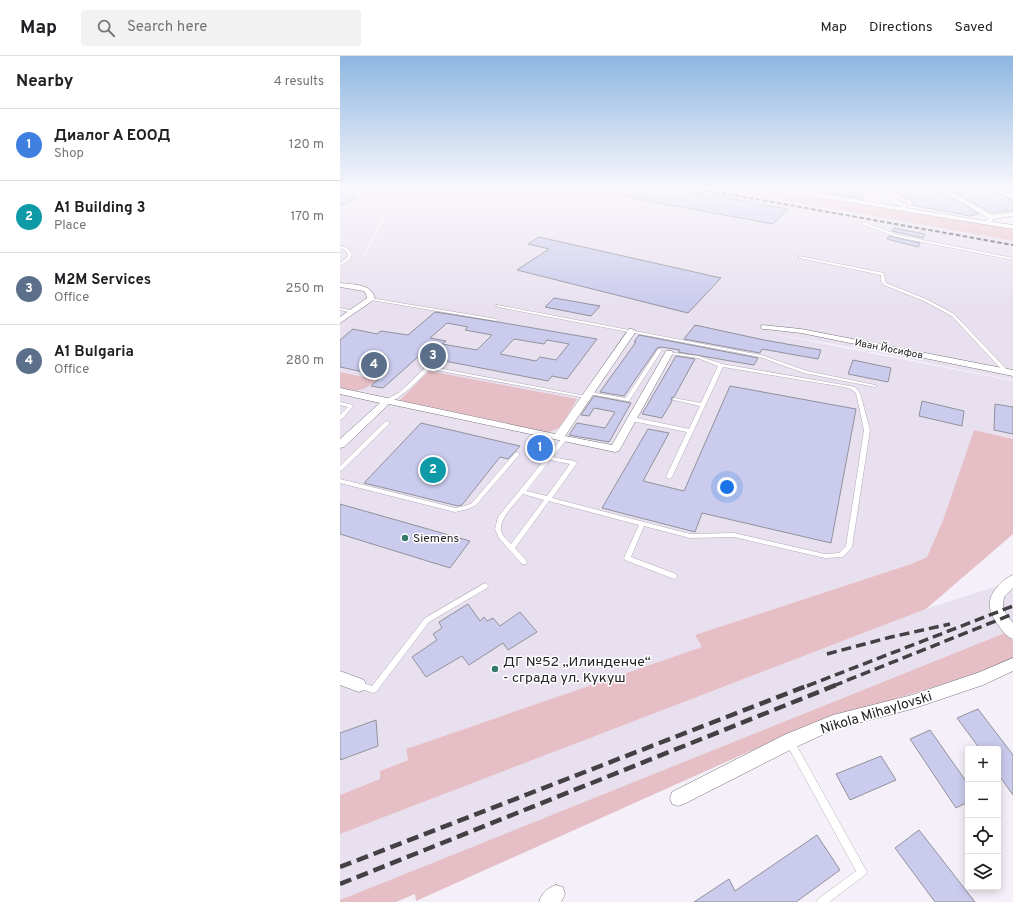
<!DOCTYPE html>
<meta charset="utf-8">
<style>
:root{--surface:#fff;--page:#f2f2f2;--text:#202124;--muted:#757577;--line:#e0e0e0;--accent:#ea580c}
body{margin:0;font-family:Overpass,sans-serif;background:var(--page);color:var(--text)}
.controls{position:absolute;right:12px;bottom:12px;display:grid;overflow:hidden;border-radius:4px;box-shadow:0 2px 10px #0003}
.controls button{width:36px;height:36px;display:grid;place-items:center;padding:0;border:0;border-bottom:1px solid var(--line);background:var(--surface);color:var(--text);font:20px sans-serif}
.you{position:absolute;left:387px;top:431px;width:14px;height:14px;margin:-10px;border:3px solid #fff;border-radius:50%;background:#1a73e8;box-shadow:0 0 0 6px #1a73e833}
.badge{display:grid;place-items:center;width:26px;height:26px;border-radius:50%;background:var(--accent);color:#fff;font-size:13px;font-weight:700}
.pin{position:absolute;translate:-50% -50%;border:2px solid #fff;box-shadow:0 1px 4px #0006}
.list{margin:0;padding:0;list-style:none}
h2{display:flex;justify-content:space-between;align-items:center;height:52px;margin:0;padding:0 16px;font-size:17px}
h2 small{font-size:13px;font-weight:400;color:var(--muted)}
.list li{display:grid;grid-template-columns:26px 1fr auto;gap:12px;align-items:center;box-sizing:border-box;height:72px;padding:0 16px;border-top:1px solid var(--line)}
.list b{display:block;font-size:15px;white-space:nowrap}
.list p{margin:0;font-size:13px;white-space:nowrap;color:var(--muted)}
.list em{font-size:13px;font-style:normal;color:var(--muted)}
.icon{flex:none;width:22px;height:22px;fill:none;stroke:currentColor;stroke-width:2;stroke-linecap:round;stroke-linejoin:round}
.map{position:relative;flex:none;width:673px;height:846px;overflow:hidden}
header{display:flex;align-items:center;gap:24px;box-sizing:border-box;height:56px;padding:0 20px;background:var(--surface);border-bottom:1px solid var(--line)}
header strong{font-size:19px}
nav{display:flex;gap:22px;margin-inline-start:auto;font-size:14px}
.search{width:280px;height:36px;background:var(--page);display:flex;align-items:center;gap:10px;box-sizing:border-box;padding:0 14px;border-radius:4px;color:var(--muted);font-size:15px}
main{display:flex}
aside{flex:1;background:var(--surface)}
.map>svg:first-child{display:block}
.built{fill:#e8e0ef}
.green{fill:#e6bfc6}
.building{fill:#cacbed;stroke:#91929a;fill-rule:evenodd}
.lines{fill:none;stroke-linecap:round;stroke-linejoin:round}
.lane-casing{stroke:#7a757d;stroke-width:0.5}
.street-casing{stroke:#7a757d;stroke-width:1}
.lane{fill:#fff;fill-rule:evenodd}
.street{fill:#fff;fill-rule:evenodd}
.rail-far2{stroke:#424043;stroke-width:2;stroke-dasharray:4.5 2.5;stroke-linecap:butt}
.rail-far1{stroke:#424043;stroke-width:3.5;stroke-dasharray:10 5;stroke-linecap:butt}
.rail{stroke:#424043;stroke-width:4.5;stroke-dasharray:12 6;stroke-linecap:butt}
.poi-dot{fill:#367869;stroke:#fff;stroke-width:1.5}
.labels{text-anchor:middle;stroke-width:3;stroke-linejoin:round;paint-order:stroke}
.far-street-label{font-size:10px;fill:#252326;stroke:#fff}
.poi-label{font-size:12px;fill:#252326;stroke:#fff;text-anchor:start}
.near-poi-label{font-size:14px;fill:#252326;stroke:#fff;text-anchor:start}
.near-street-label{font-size:14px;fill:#252326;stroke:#fff}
</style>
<header>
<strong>Map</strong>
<div class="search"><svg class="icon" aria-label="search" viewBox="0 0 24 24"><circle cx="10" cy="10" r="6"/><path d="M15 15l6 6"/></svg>Search here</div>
<nav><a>Map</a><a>Directions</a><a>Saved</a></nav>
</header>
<main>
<aside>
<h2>Nearby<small>4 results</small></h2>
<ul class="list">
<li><span class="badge" style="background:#3f7fe0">1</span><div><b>Диалог А ЕООД</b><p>Shop</p></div><em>120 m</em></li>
<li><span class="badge" style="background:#0f9aa8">2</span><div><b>A1 Building 3</b><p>Place</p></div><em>170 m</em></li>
<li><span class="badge" style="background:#5c6f8a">3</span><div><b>M2M Services</b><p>Office</p></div><em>250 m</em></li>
<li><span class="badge" style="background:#5c6f8a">4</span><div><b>A1 Bulgaria</b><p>Office</p></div><em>280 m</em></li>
</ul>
</aside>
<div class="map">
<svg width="673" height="846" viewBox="0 0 673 846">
<rect width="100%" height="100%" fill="#f4eff8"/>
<path class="built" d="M0 132H33L38 135 47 153 23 199 25 200 49 153 37 132H378L673 185V324L494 288 433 278 673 325V383L634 374 603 464 587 501 571 508 355 579 363 591 66 693 68 704 40 715 41 723 0 739Z
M673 525V574L0 844V778L586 553Z"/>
<path class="green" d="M378 132H429L673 171V185Z
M89 315 237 343 221 371 207 377 59 345Z
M0 316 37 324C23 336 17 336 0 332Z
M634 374 673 383V478L586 553 0 778V739L40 723V715L68 704 66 693 362 591 355 579 571 508 587 501 603 464Z
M665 577 673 585V601L638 618 561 641 426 688 76 845 75 838 56 846H0V844Z"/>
<path class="building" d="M266 132H333L448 153 433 168 265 137Z
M488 132H526L528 134 522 143 487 137Z
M542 132H596L639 158 630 160 571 149 576 146Z
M607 132H649L673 145V154L652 157Z
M0 138 17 140 18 141 0 150Z
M554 172 585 178 583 182 552 175Z
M549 180 557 182 580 187 578 191 547 183Z
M199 181 381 222 348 257 177 214 209 193 188 188Z
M214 242 260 250 251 260 205 251Z
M95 256 158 266 257 283 227 323 212 320 208 325 79 300 43 332 31 330 42 320 0 311V284L13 273 37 278 41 275 68 279ZM107 267 128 271 125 274 152 279 137 294 102 288 106 285 90 282ZM174 283 204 288 207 284 229 288 216 304 200 301 196 305 160 298Z
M355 269 424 284 481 294 478 303 422 293 420 297 344 283Z
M299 279 418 302 414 309 338 296 340 294 321 291 317 292 284 340 260 336 296 286H294Z
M336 300 355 303 334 341 331 342 332 345 322 362 302 358Z
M513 304 551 312 548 326 508 318Z
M390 330 516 353 491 487 362 457 355 476 262 452 308 373 329 377 303 425 344 435Z
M254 340 291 347 269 386 229 379 237 367 265 372 275 356 254 352 249 360 241 359Z
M582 345 624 355 622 370 579 360Z
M655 348 673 351V378L654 374Z
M81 367 171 388 180 390 168 403 160 401 122 449 118 450 24 427Z
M0 448 130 485 110 512 0 478Z
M128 548 140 565 144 561 147 565 153 562 160 570 180 556 197 576 168 594 163 587 129 609 122 600 86 621 72 601 97 584 93 578 102 572 99 566Z
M638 653 673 699V739L658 718V693H640L617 662Z
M36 664 38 690 0 704V677Z
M590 674 628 728V746L616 752 570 683Z
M541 700 556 724 510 744 496 718Z
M579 774 635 846H595L555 792Z
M477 779 500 814 456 846H354L389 823 395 835Z"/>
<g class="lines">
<g class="lane-casing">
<path id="lane" d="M0 134 33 139 34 140 33 141 0 136Z
M522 166H524L558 179 673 202V204L557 181 522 168Z
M0 190 7 192 12 198 10 203 0 210V207L7 202 8 198 5 194 0 192Z
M459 200 544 217 545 225 546 227 586 243 614 258 668 315 666 316H664L612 260 584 245 544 229 541 225V219L460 202H459Z
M30 242 157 263 159 264 157 265 31 244H30Z
M157 249 421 299 467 315 535 329 537 330 535 331 464 317 420 301 158 251 156 250Z
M0 252 14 255 15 256 13 257 0 254Z
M318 293H320L322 294 289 345H287L249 338 247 337 249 336 286 342Z
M327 296 359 300 382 308 504 329 515 331 520 337 530 374 512 491 503 501 485 502 394 481 350 482 304 470 291 501 336 518 337 520 336 522 334 523 285 504 284 502 299 469 209 445 175 492 186 504 187 506 186 508H182L159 482 155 473 158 461 222 382 224 381 227 383 213 401 234 405 237 407 212 442 350 478 394 477 485 498 499 497 506 490 524 374 516 337 511 333 504 331 383 311 332 421 329 423 326 421 347 376 292 365 290 363 292 361 349 373 360 350 334 344 332 343 334 342 361 347 378 310 358 302 329 298H327ZM210 404 230 408 207 440 186 435ZM183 438 204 444 171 488C167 484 161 479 161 473 160 462 176 446 183 438Z
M87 310 246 340 248 341 246 342 90 313C80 322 58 347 44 347V345L60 336Z
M0 346 13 349V350L2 363 0 364V359L8 351 0 349Z
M47 365 49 366V368L2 414 0 415V410L45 366Z
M177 396 180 398 179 399 136 449 128 453 115 456 0 427V423L115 452 125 450 132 447 175 397Z
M145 527 147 528 148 530 147 532 89 566 36 636 33 637 17 631 16 629 17 627 20 626 32 630 85 562Z
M450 682 453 683 527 816 525 819 489 846H476L478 843 516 815 447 689 446 686 447 683Z"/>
</g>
<g class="street-casing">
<path id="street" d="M432 132H445L562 151 527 132H534L567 149 568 150 566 152 646 165 648 162 597 132H604L652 159 673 156V160L653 163 652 166 673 169V173L435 134Z
M650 132H657L673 140V144Z
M0 227C13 229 32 227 35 243L0 267V261L27 242 26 238 24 235 0 231Z
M422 269 461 273 673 314V320L461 277 425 273H422L421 271Z
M289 273H292L296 275 225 380 272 389 325 297 326 295H332L333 297 279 395 275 396 49 348 4 391 0 392V383L40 347 0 338V332L215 378Z
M673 519V532L664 541 663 550 666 558 673 567V583C667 581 663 576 659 570 655 565 650 557 650 550 648 538 662 523 673 519Z
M673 602V615L643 629 572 653 495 673 456 691 344 748 338 750 332 748 330 742 332 736 444 679 493 659 572 639 640 616Z
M0 615 24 624 26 629 24 634 19 636 0 629Z
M216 829 223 831 225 838 221 846H199C202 837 207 832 216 829Z"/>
</g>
<use href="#lane" class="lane"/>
<use href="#street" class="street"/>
<path class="rail-far2" d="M354 132 673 189"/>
<path class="rail-far1" d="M487 598 551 581 610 568
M467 630 673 550
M493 630 673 558"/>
<path class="rail" d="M0 811 469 629
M0 828 496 629"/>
</g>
<linearGradient id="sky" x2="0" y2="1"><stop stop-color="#8db6e1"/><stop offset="0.53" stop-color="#faf8fc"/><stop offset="1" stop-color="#faf8fc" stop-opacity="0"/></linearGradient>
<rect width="673" height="250" fill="url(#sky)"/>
<g class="poi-dot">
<circle cx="65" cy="482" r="4"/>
<circle cx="155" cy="613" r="4"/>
</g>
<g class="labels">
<g class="far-street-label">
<text transform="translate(549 292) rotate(11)" y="4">Иван Йосифов</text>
</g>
<g class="poi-label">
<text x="73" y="486">Siemens</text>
</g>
<g class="near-poi-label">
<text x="163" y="610">ДГ №52 „Илинденче“<tspan x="163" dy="16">- сграда ул. Кукуш</tspan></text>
</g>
<g class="near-street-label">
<text transform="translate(536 656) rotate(-17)" y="5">Nikola Mihaylovski</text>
</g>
</g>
</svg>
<div class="controls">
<button>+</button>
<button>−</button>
<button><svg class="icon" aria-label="locate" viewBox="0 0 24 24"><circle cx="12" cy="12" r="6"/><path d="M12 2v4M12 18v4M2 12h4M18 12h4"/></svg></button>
<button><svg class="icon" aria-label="layers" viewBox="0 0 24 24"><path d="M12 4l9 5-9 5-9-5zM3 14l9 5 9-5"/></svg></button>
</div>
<div class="you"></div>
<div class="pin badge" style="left:200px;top:392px;background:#3f7fe0">1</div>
<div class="pin badge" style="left:93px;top:414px;background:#0f9aa8">2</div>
<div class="pin badge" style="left:93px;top:300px;background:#5c6f8a">3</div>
<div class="pin badge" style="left:34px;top:309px;background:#5c6f8a">4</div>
</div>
</main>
